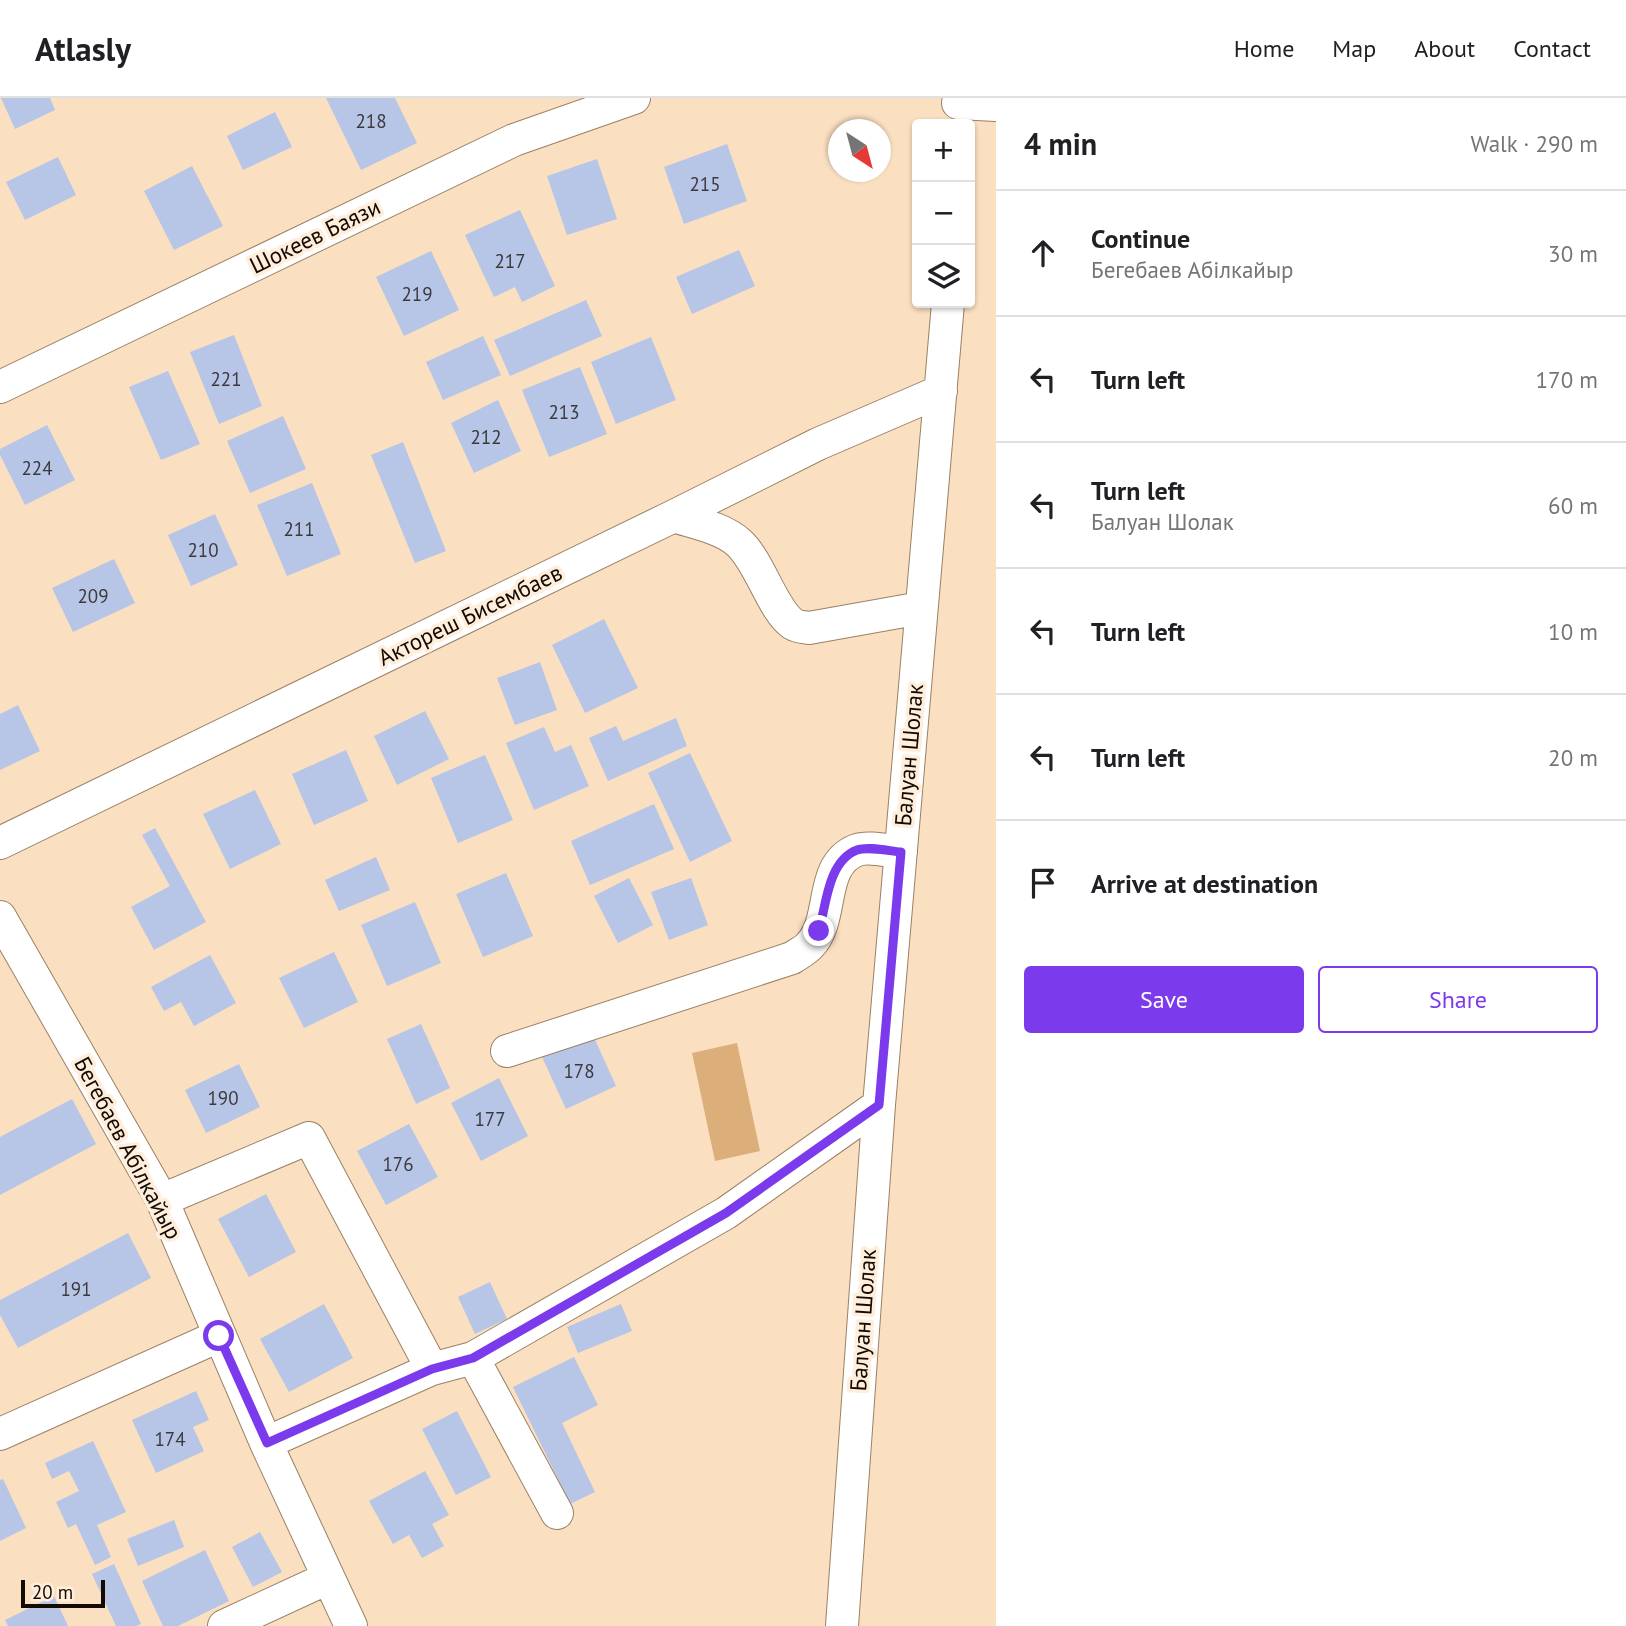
<!DOCTYPE html>
<meta charset="utf-8">
<style>
:root{--surface:#fff;--page:#f2f2f2;--text:#202124;--muted:#757577;--line:#e0e0e0;--accent:#7c3aed}
body{margin:0;font-family:"PT Sans",sans-serif;background:var(--page);color:var(--text)}
.controls{position:absolute;right:21px;top:21px;display:grid;overflow:hidden;border-radius:7px;box-shadow:0 2px 5px #0004}
.controls button{width:63px;height:63px;display:grid;place-items:center;padding:0;border:0;border-bottom:2px solid var(--line);background:var(--surface);color:var(--text);font:35px sans-serif}
.compass{position:absolute;left:828px;top:21px;width:63px;height:63px;border-radius:50%;background:var(--surface);box-shadow:0 2px 5px #0004;rotate:144deg}
.scale{position:absolute;left:21px;bottom:18px;width:84px;box-sizing:border-box;padding-left:7px;border:4px solid #130a02;border-top:0;font-size:19px;line-height:24px;white-space:nowrap;color:#130a02;-webkit-text-stroke:5px #ffeedc;paint-order:stroke}
.stop{position:absolute;width:21px;height:21px;margin:-16px;border:5px solid #7c3aed;border-radius:50%;background:#fff}
.stop.end{background:#7c3aed;border-color:#fff;box-shadow:0 2px 7px #0008}
.list{margin:0;padding:0;list-style:none}
h2{display:flex;justify-content:space-between;align-items:center;height:91px;margin:0;padding:0 28px;font-size:30px}
h2 small{font-size:23px;font-weight:400;color:var(--muted)}
.list li{display:grid;grid-template-columns:46px 1fr auto;gap:21px;align-items:center;box-sizing:border-box;height:126px;padding:0 28px;border-top:2px solid var(--line)}
.list b{display:block;font-size:26px;white-space:nowrap}
.list p{margin:0;font-size:23px;white-space:nowrap;color:var(--muted)}
.list em{font-size:23px;font-style:normal;color:var(--muted)}
.actions{display:flex;gap:14px;padding:21px 28px}
.actions a{flex:1;padding:16px 0;border:2px solid var(--accent);border-radius:7px;text-align:center;font-size:24px;color:var(--accent)}
.actions .main{background:var(--accent);color:#fff}
.icon{flex:none;width:38px;height:38px;fill:none;stroke:currentColor;stroke-width:2;stroke-linecap:round;stroke-linejoin:round}
.map{position:relative;flex:none;width:996px;height:1528px;overflow:hidden}
header{display:flex;align-items:center;gap:42px;box-sizing:border-box;height:98px;padding:0 35px;background:var(--surface);border-bottom:2px solid var(--line)}
header strong{font-size:33px}
nav{display:flex;gap:38px;margin-inline-start:auto;font-size:24px}
main{display:flex}
aside{flex:1;background:var(--surface)}
.map>svg:first-child{display:block}
.green{fill:#dbae7a}
.building{fill:#b7c5e7}
.lines{fill:none;stroke-linecap:round;stroke-linejoin:round}
.minor-casing{stroke:#9a8165;stroke-width:34}
.minor{stroke:#fff;stroke-width:32}
.route{stroke:#7c3aed;stroke-width:9}
.labels{text-anchor:middle;stroke-width:7;stroke-linejoin:round;paint-order:stroke}
.number-label{font-size:19px;fill:#3c393b}
.street-label{font-size:23px;fill:#130a02;stroke:#ffeedc}
</style>
<header>
<strong>Atlasly</strong>
<nav><a>Home</a><a>Map</a><a>About</a><a>Contact</a></nav>
</header>
<main>
<div class="map">
<svg width="996" height="1528" viewBox="0 0 996 1528">
<rect width="100%" height="100%" fill="#fadfc1"/>
<path class="green" d="M737 945 760 1053 715 1063 692 955Z"/>
<path class="building" d="M1 0H50L55 12 15 31Z
M326 0H395L417 45 361 72Z
M275 14 292 49 243 72 227 38Z
M727 46 747 103 684 126 664 69Z
M58 59 76 97 25 122 6 84Z
M597 61 617 121 567 137 547 78Z
M192 68 223 128 174 152 144 93Z
M520 112 555 188 522 204 515 189 494 199 465 137Z
M739 152 755 188 692 216 676 179Z
M431 153 459 212 404 238 376 179Z
M586 202 602 238 510 278 494 242Z
M234 237 262 308 219 326 190 254Z
M483 238 501 277 443 302 426 264Z
M651 239 676 302 616 326 591 264Z
M580 269 607 336 549 359 522 292Z
M168 273 200 346 161 362 129 289Z
M498 302 521 353 474 375 451 325Z
M283 318 306 371 250 395 227 343Z
M47 327 75 382 25 407 0 357V351Z
M403 344 446 453 415 465 371 357Z
M312 385 341 456 287 478 257 407Z
M215 416 238 467 191 488 168 437Z
M114 461 135 505 73 534 52 490Z
M604 521 638 590 585 615 552 547Z
M540 564 557 612 515 627 497 580Z
M18 607 40 653 0 672V616Z
M425 613 449 661 397 687 374 638Z
M676 620 687 648 608 683 589 640 616 628 623 643Z
M544 629 555 654 571 647 589 688 534 712 506 645Z
M346 652 368 703 314 727 292 676Z
M690 655 732 743 690 764 648 675Z
M485 657 513 722 458 745 431 680Z
M255 692 281 746 230 771 203 716Z
M654 706 674 751 590 787 571 743Z
M155 730 206 824 154 852 131 809 170 788 142 737Z
M376 759 390 792 339 813 325 782Z
M506 775 533 838 483 859 456 796Z
M629 780 653 827 618 845 594 798Z
M691 780 708 827 669 842 651 794Z
M415 804 441 865 387 888 361 827Z
M334 854 358 904 304 930 279 880Z
M210 857 236 905 194 928 181 904 164 913 151 889Z
M421 926 450 990 416 1006 387 941Z
M592 935 616 988 566 1011 542 959Z
M239 966 260 1009 206 1035 185 992Z
M499 980 528 1038 481 1063 451 1005Z
M72 1001 96 1046 0 1097V1039Z
M409 1026 438 1079 386 1107 357 1053Z
M266 1096 296 1154 249 1179 218 1121Z
M128 1135 151 1180 18 1250 0 1217V1202Z
M490 1184 507 1221 475 1236 458 1199Z
M324 1206 353 1260 289 1294 260 1241Z
M621 1206 632 1233 578 1255 567 1229Z
M574 1259 598 1307 562 1325 595 1394 570 1406 513 1289Z
M196 1293 209 1322 193 1329 204 1353 156 1375 132 1322Z
M457 1313 491 1379 456 1397 422 1331Z
M93 1343 126 1414 97 1427 111 1459 95 1467 76 1426 68 1430 56 1404 79 1393 69 1373 52 1381 45 1365Z
M425 1373 449 1417 432 1426 444 1448 422 1460 409 1437 393 1446 369 1403Z
M3 1381 26 1430 0 1443V1382Z
M174 1422 184 1449 138 1468 127 1441Z
M260 1434 282 1474 253 1489 232 1449Z
M205 1452 229 1503 178 1528H163L142 1483Z
M114 1466 141 1526 136 1528H116L92 1476Z
M54 1498 68 1528H8L5 1522Z"/>
<g class="lines">
<g class="minor-casing">
<path id="minor" d="M958 5 996 7
M0 289 514 42 634 0
M674 418C695 425 723 430 739 445 760 464 773 513 793 526 798 529 803 529 809 530L921 510
M0 745 674 418 818 346 941 293
M0 819 162 1102 266 1345 351 1528
M507 953 792 860C798 856 806 852 810 847 835 821 818 767 857 752 868 748 889 753 901 754
M162 1102 309 1040 432 1271
M473 1260 557 1415
M0 1336 219 1238
M266 1345 432 1271 473 1260 726 1115 879 1007
M224 1528 328 1480
M842 1528 879 1007 948 205"/>
</g>
<use href="#minor" class="minor"/>
</g>
<g class="lines">
<path class="route" d="M219 1238 267 1345 432 1271 473 1260 726 1115 879 1007 901 754C889 753 868 748 857 752 828 763 826 807 819 833"/>
</g>
<g class="labels">
<g class="number-label">
<text x="371" y="30">218</text>
<text x="705" y="93">215</text>
<text x="510" y="170">217</text>
<text x="417" y="203">219</text>
<text x="226" y="288">221</text>
<text x="564" y="321">213</text>
<text x="486" y="346">212</text>
<text x="37" y="377">224</text>
<text x="299" y="438">211</text>
<text x="203" y="459">210</text>
<text x="93" y="505">209</text>
<text x="579" y="980">178</text>
<text x="223" y="1007">190</text>
<text x="490" y="1028">177</text>
<text x="398" y="1073">176</text>
<text x="76" y="1198">191</text>
<text x="170" y="1348">174</text>
</g>
<g class="street-label">
<text transform="translate(315 138) rotate(-26)" y="8">Шокеев Баязи</text>
<text transform="translate(470 517) rotate(-26)" y="8">Актореш Бисембаев</text>
<text transform="translate(909 657) rotate(-85)" y="8">Балуан Шолак</text>
<text transform="translate(128 1050) rotate(62)" y="8">Бегебаев Абілкайыр</text>
<text transform="translate(863 1222) rotate(-86)" y="8">Балуан Шолак</text>
</g>
</g>
</svg>
<div class="controls">
<button>+</button>
<button>−</button>
<button><svg class="icon" aria-label="layers" viewBox="0 0 24 24"><path d="M12 4l9 5-9 5-9-5zM3 14l9 5 9-5"/></svg></button>
</div>
<svg class="compass" viewBox="-18 -18 36 36"><path d="M0-13l5 13h-10z" fill="#e53935"/><path d="M0 13l5-13h-10z" fill="#757577"/></svg>
<div class="scale">20 m</div>
<div class="stop" style="left:219px;top:1238px"></div>
<div class="stop end" style="left:819px;top:833px"></div>
</div>
<aside>
<h2>4 min<small>Walk · 290 m</small></h2>
<ul class="list">
<li><svg class="icon" aria-label="ahead" viewBox="0 0 24 24"><path d="M12 20V5M6 11l6-6 6 6"/></svg><div><b>Continue</b><p>Бегебаев Абілкайыр</p></div><em>30 m</em></li>
<li><svg class="icon" aria-label="left" viewBox="0 0 24 24"><path d="M17 20v-9H6M10 6l-5 5 5 5"/></svg><div><b>Turn left</b></div><em>170 m</em></li>
<li><svg class="icon" aria-label="left" viewBox="0 0 24 24"><path d="M17 20v-9H6M10 6l-5 5 5 5"/></svg><div><b>Turn left</b><p>Балуан Шолак</p></div><em>60 m</em></li>
<li><svg class="icon" aria-label="left" viewBox="0 0 24 24"><path d="M17 20v-9H6M10 6l-5 5 5 5"/></svg><div><b>Turn left</b></div><em>10 m</em></li>
<li><svg class="icon" aria-label="left" viewBox="0 0 24 24"><path d="M17 20v-9H6M10 6l-5 5 5 5"/></svg><div><b>Turn left</b></div><em>20 m</em></li>
<li><svg class="icon" aria-label="arrive" viewBox="0 0 24 24"><path d="M6 21V4h12l-3 4 3 4H6"/></svg><div><b>Arrive at destination</b></div></li>
</ul>
<div class="actions"><a class="main">Save</a><a>Share</a></div>
</aside>
</main>
